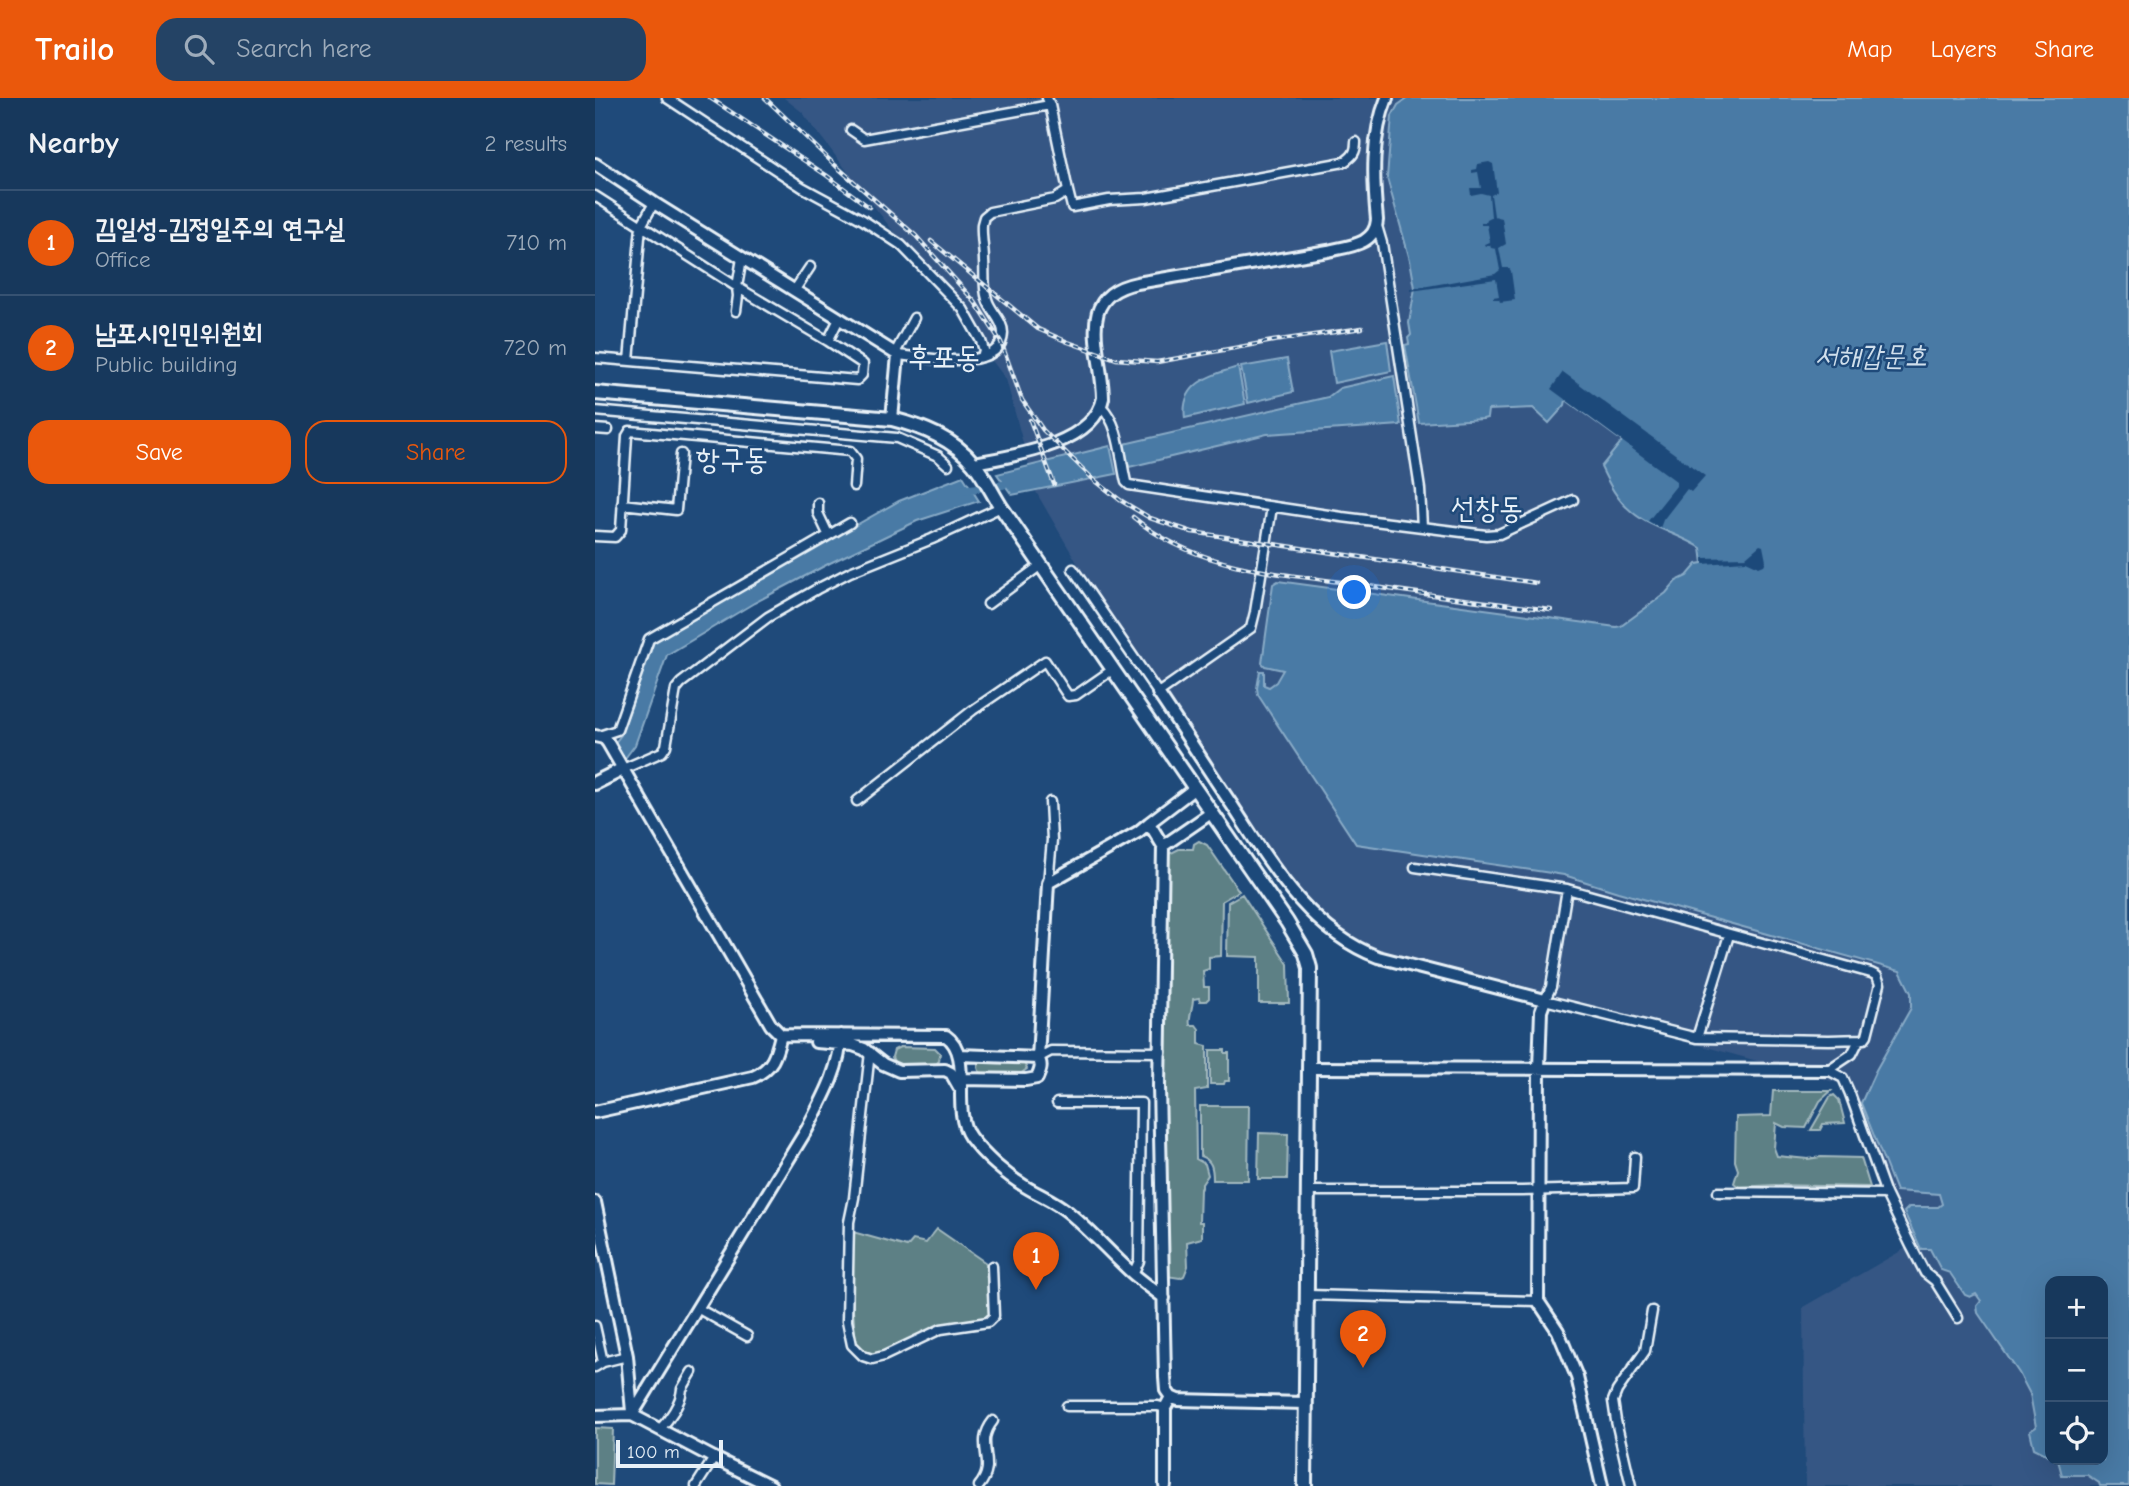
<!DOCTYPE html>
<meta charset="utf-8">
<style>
:root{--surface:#17385c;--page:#244365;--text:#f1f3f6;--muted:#9eacbb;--line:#365272;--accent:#ea580c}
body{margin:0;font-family:"Comic Neue","Poor Story",sans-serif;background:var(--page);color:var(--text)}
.controls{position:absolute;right:21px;bottom:21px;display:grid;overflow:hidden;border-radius:14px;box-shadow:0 7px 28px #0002}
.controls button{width:63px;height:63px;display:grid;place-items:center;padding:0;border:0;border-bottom:2px solid var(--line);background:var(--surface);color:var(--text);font:35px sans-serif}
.scale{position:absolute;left:21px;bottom:18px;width:107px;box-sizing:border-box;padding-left:7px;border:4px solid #e8f1f8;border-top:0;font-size:19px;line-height:24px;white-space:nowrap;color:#e8f1f8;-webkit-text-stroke:5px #1f4a7a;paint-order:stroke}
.you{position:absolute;left:760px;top:495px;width:24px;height:24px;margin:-18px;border:5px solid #fff;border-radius:50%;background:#1a73e8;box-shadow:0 0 0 10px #1a73e833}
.badge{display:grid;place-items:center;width:46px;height:46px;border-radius:50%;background:var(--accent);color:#fff;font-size:23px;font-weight:700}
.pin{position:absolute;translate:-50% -58px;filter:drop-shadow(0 2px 4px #0008)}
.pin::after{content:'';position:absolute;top:37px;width:24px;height:21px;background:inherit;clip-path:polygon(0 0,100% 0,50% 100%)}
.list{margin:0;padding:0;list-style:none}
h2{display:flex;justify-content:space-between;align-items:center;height:91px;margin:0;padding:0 28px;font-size:30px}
h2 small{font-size:23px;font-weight:400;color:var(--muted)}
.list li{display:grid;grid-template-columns:46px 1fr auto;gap:21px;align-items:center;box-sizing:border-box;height:105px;padding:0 28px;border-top:2px solid var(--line)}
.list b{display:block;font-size:26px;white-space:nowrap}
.list p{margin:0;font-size:23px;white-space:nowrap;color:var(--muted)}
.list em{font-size:23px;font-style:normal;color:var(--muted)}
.actions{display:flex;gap:14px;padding:21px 28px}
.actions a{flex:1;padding:16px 0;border:2px solid var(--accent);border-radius:21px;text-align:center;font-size:24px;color:var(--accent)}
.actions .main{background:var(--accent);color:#fff}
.icon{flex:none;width:38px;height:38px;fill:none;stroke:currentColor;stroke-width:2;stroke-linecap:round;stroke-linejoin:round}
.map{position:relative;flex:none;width:1534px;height:1388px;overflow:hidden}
header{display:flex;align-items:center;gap:42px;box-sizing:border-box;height:98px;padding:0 35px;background:var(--accent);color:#fff}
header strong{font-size:33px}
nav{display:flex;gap:38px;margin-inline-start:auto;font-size:24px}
.search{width:490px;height:63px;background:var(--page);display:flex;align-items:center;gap:18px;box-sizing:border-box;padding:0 24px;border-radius:21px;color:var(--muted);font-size:26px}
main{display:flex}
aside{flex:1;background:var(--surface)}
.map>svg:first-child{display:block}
.built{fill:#355684}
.green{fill:#5d8085;stroke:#a2b8be;stroke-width:2}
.water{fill:#487aa5;stroke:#88aac6;stroke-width:2}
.pier{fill:#1f4a7a}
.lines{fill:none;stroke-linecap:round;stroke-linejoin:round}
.canal{stroke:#487aa5;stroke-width:8}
.street-casing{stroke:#e8f1f8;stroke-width:13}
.secondary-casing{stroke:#e8f1f8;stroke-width:16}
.primary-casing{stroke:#e8f1f8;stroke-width:18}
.street{stroke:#1f4a7a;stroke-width:8}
.secondary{stroke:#1f4a7a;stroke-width:10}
.primary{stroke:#1f4a7a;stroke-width:12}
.rail-casing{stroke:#e8f1f8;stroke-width:4.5}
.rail{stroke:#1f4a7a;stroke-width:2;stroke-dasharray:5;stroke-linecap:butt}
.labels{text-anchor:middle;stroke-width:5;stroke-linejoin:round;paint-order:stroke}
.water-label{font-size:28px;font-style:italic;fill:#d0dfec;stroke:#1f4a7a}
.quarter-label{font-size:30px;fill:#e8f1f8;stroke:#1f4a7a}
</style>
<header>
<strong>Trailo</strong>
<div class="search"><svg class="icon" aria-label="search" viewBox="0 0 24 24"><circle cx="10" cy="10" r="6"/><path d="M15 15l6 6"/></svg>Search here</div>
<nav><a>Map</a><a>Layers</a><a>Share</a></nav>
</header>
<main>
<aside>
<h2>Nearby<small>2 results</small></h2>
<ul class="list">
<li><span class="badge">1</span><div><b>김일성-김정일주의 연구실</b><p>Office</p></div><em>710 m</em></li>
<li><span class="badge">2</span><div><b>남포시인민위원회</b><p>Public building</p></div><em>720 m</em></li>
</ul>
<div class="actions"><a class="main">Save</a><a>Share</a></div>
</aside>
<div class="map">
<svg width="1534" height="1388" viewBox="0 0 1534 1388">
<rect width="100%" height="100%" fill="#1f4a7a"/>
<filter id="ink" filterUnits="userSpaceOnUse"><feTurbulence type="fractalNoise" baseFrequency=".0143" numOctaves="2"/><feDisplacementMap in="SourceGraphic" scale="14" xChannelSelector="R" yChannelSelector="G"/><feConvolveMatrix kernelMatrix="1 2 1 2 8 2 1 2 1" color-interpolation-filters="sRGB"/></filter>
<g filter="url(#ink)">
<path class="built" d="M189 0H813L803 7 797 18 792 80 815 162 820 190 814 225 816 238 814 246 810 247 824 325 888 321 892 312 933 309 941 312 954 325 970 301 1027 343 1038 416 1106 450 1108 466 1098 469 1092 478 1081 483 1071 495 1026 528 1021 529 682 483 678 486 667 565 688 571 677 588 671 589 668 583 663 597 761 746 969 777 1023 794 1305 873 1316 896V910L1281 972 1266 1005 1301 1093 1305 1094H1334L1344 1096 1347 1102V1106L1344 1109H1314L1311 1111V1120L1326 1151H1335L1346 1172 1355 1174 1375 1199 1382 1196 1384 1199 1386 1203 1382 1208 1383 1215 1426 1280 1455 1278V1362H1508L1534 1388H1210L1208 1209 1318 1146 1246 986 759 852 710 812 563 604 441 394 411 281 207 14Z"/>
<path class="green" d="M604 743 612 747 644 793 627 803 626 858 614 859V871L608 873 609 889H614V900L611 903H605L604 900 598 901C598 909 593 921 595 927H601L604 931V946L612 948V991L600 993 601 1061 610 1066 613 1077 607 1086V1090L605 1091 604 1124H607V1140L592 1144 593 1168 589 1178 585 1180 571 1178 568 989 570 758 584 751H598L599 746Z
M647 796 693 866 694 905H664V859L632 858 633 804Z
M305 949 340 950 345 955 344 963 339 968H305L300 966 297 959 299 952Z
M615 952H630V955H634V983H630L629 986H615Z
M387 963H428L432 971 425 976H390C382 975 381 967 387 963Z
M1178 993H1236L1225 1003 1211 1030 1189 1029 1181 1025 1179 1050 1182 1058 1213 1061 1226 1059 1266 1060 1275 1089 1179 1087 1144 1089 1139 1085 1143 1072 1140 1063 1141 1019 1176 1018Z
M1239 997 1244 1002 1250 1025 1228 1026 1225 1032H1216L1235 999Z
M605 1008H654L653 1082H618C618 1070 617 1062 605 1058Z
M664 1035 693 1036 692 1081H663Z
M342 1131 391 1165 394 1217 383 1222 350 1226 310 1243 291 1254 277 1258 265 1253 261 1245 258 1213V1134L312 1149 318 1142 331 1145Z
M0 1330 18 1331 16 1387 0 1386Z"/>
<path class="water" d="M813 0H1534V1388H1505L1504 1385 1492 1377H1467L1463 1362H1508V1183H1455V1358L1439 1350 1435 1333 1441 1329 1435 1296 1424 1275 1383 1215 1382 1208 1386 1203 1381 1196 1375 1199 1370 1197 1355 1175 1346 1172 1335 1151H1326L1309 1114 1314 1109H1343L1347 1106 1344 1096 1301 1093 1266 1005 1281 972 1316 910V895L1305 873 1023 794 969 777 761 746 663 597 662 590 665 573H669V587L674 589 681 584 688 572 670 568 667 565 678 486 683 483 1021 529 1026 528 1071 495 1081 483 1092 478 1102 466 1108 465 1106 450C1085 436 1057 431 1037 414 1022 402 1014 386 1006 369L1027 343 971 302 970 307 954 325 938 310 893 312 892 320 888 321 824 325 810 247 814 246 813 240 816 237 814 225 820 190 815 162 792 80 797 18 803 7Z
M792 243 796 273 739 285 734 253Z
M692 261 698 294 653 305 646 269Z
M643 269 650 306 590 320C585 285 616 277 643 269Z
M799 278 806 327 672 336 534 369 529 346 733 299 745 290Z
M515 348 521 376 417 397 402 376Z
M368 378 384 403 322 423 235 465 159 505 72 557 40 647 28 663 19 646 26 637 58 542 304 403Z"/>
<path class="pier" d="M894 64 898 66 902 94 896 97 899 118 907 120 911 146 904 150 908 170H914L916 173 920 202 905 204 904 201H898V199L904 198 901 181 816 193V191L900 176 905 172 901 151 896 150 895 147 890 148 889 146 895 144 892 127H886V125L891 124 892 121 896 119 894 97 886 95 876 97 875 90H886L883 74 877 75V72L882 71 883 66Z
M968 274 1110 378 1096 394 1092 391 1068 422 1065 430 1053 423 1081 388V383L956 291Z
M1165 447 1168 448 1171 463 1169 467 1164 469 1151 463 1108 466V460L1151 459Z"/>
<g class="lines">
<path class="canal" d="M367 392 408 387"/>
<g class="street-casing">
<path id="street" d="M72 0 207 89 268 122 306 147 368 211 386 243 389 252 387 259
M256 32 269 41 455 7
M473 93 477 109 514 102 551 100 749 64C758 58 761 54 761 44
M0 98 142 189 233 243 268 266 267 277 262 282 0 260
M782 128 787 145 825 391 827 429 891 437 904 436 978 402
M199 193 215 169
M141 213 143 198 142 189 147 160
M233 243 244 221
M300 255 319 220
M303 257C327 259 407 276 408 235 408 222 395 213 392 201 388 189 390 176 389 163 389 151 386 138 387 126L389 119 395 114 460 101 473 93 455 7 452 0
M34 263 46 128 59 105
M506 308C525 327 525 359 531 384L534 387 747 419 827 429
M0 313 302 340 343 358 353 367
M0 331 13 332
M223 405V415L233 436
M27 406 81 412 86 356
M0 438 20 439 26 432 32 338 35 333 255 353 261 361 259 388
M478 471 563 595 656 530 660 514 677 409
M393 506 446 467
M4 638 22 632 54 541 255 425
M28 671 67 654 71 648 81 591 86 585 173 519 222 491 255 474 337 441 406 409
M262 703 378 612 450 563 473 598 481 597 517 572
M820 769 972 791 1276 875 1282 878 1285 886 1272 937 1269 941 1234 942 1102 940 950 902 956 889 972 791
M453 785 457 742 455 704
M1102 940 1134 837
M1264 942 1257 956 1233 972 1248 980 1255 996 1291 1096 1316 1148 1330 1175 1340 1183 1363 1220
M275 954 259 1100 254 1124 252 1223 257 1247 268 1258 277 1261 289 1258 346 1231 393 1224 399 1218 397 1168
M443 960 456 953 566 954
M462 1005H546L544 1163 538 1176
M712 1093H927L1038 1090 1040 1059
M1123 1094 1291 1096
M713 1197 943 1203
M102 1210 152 1238
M0 1228 8 1264
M0 1269 8 1264 32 1258
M472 1308H563L570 1310
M64 1332C74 1322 86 1305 87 1291L97 1274
M101 1388 119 1360
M384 1388C404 1364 378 1348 398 1323
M1036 1388 1021 1323 1018 1303 1022 1293 1050 1253 1057 1213"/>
</g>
<g class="secondary-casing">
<path id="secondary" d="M0 66 59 105 303 257 297 321
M379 365C417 358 499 347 508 300 508 255 477 198 542 185L733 153C754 148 780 147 782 122 778 81 776 39 792 0
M563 595C588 632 612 670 637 707 675 765 715 834 783 859L950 902 946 913 944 970 943 1203 963 1233 982 1279 1007 1388
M0 638 9 640 13 645 176 927 186 937
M600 690 554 725 568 748 616 715
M568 748 564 988 570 1279 571 1292 576 1299 570 1310V1388
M221 944 258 947 269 951 288 966 304 973 350 972 356 975 364 989
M364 957 443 960
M715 970 1233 972
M365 981 431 982 442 980C445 973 448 967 443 960L453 785 543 734 554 725
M0 1014 158 979C178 970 181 957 186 937L351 938C379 957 355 1011 375 1039 389 1058 411 1077 431 1089 446 1098 458 1102 473 1114 495 1132 514 1154 535 1173 546 1183 558 1191 569 1200
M0 1104 32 1258 37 1314
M576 1299 583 1302 710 1305
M37 1317 212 1031C227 1002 245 972 246 937
M0 1318 37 1317 119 1360 176 1388"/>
</g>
<g class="primary-casing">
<path id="primary" d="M0 295 297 321C328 329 359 341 379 366 390 379 397 395 406 409L692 824 711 856 715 870 710 1388
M0 685 28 671"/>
</g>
<use href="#street" class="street"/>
<use href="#secondary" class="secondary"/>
<use href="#primary" class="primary"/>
<g class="rail-casing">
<path id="rail" d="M115 0 231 77 274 109
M170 0 241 68 321 138 380 204 406 244 427 302 448 332 498 381 525 402 555 420 597 434 941 485
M336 143 443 231 473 244 521 261 562 264 678 243 767 230
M435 322 459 386
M538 419C600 471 682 475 760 486 825 496 890 504 956 512"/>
</g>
<use href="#rail" class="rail"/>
</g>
</g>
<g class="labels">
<g class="water-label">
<text x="1276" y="267">서해갑문호</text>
</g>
<g class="quarter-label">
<text x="349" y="269">후포동</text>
<text x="137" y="371">항구동</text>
<text x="892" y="420">선창동</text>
</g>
</g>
</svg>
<div class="controls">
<button>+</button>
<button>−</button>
<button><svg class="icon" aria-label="locate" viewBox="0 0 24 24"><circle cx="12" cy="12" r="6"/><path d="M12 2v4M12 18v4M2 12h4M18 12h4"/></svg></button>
</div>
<div class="scale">100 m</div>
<div class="you"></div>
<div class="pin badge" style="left:441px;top:1192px">1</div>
<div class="pin badge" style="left:768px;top:1270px">2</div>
</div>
</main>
